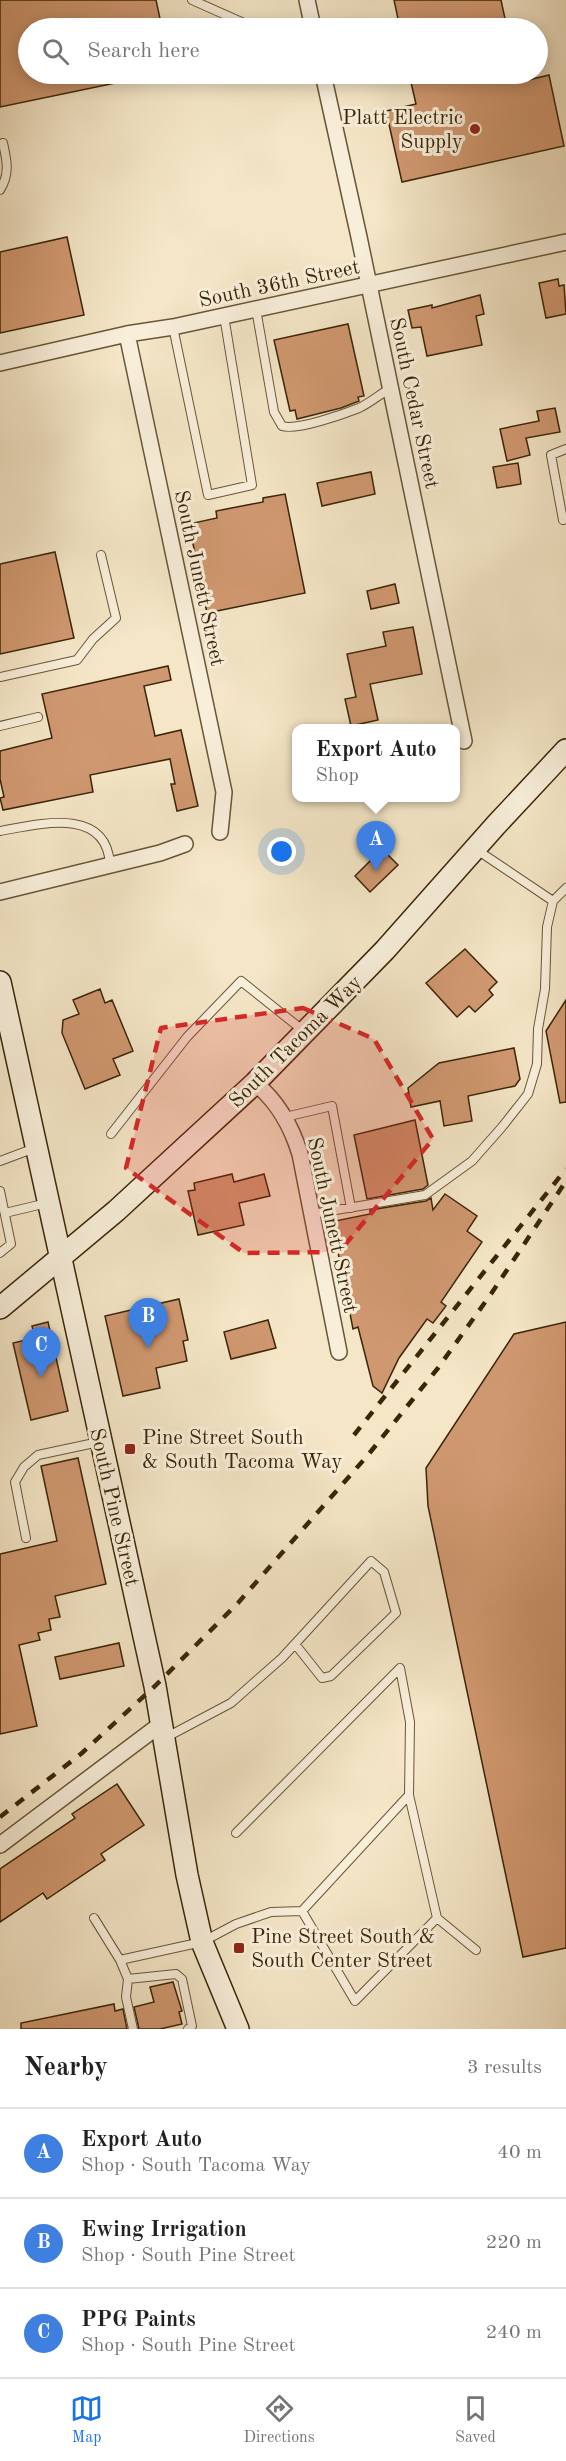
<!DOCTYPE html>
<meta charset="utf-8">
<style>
:root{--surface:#fff;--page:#f2f2f2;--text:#202124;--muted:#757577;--line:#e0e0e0;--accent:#1a73e8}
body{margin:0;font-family:"Old Standard TT",serif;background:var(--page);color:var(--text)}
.you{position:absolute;left:282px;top:852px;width:21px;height:21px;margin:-15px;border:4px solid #fff;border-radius:50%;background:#1a73e8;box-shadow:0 0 0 9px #1a73e833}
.badge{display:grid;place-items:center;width:39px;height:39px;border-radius:50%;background:var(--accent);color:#fff;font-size:20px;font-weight:700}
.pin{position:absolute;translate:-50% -50px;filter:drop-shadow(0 2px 3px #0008)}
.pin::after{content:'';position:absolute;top:32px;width:21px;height:18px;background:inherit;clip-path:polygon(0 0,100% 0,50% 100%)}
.popup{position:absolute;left:292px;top:724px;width:168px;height:78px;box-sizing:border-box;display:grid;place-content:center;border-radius:12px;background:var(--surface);filter:drop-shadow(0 2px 4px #0005);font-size:20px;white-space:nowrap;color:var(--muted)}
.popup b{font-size:22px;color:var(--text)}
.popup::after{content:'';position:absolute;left:50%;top:100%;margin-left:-12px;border:12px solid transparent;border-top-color:var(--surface)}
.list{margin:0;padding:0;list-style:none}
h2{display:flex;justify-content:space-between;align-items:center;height:78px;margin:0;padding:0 24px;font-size:26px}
h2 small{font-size:20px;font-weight:400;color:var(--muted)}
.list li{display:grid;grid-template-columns:39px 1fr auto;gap:18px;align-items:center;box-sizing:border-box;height:90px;padding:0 24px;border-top:2px solid var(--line)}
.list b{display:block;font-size:22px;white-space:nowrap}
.list p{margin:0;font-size:20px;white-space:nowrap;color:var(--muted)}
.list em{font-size:20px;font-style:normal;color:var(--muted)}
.icon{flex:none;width:33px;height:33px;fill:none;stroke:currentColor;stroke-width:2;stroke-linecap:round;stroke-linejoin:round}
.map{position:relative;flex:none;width:566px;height:2029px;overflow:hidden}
.search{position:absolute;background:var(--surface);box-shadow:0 3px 15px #0003;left:18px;right:18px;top:18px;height:66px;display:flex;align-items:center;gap:15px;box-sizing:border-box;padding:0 21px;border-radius:33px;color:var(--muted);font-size:22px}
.sheet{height:348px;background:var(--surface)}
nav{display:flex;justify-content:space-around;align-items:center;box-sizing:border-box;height:84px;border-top:2px solid var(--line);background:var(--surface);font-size:16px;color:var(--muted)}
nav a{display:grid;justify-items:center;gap:3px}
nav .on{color:var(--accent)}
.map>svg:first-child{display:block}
.building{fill:#d09870;stroke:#3b2507;stroke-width:1.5}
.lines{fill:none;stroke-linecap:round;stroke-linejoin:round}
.service-casing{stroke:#695537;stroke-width:10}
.minor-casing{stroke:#695537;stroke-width:18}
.secondary-casing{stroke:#3b2507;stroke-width:24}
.service{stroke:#f8efdb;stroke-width:8}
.minor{stroke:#f8efdb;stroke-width:15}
.secondary{stroke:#f8efdb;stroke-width:21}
.rail{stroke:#3b2507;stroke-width:4.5;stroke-dasharray:10 10;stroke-linecap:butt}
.marked{fill:#d62828;fill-opacity:0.2;stroke:#d62828;stroke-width:4.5;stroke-dasharray:12 8;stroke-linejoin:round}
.poi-dot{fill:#8f2418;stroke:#f8efdb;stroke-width:2}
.labels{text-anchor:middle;stroke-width:6;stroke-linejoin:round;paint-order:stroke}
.poi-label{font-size:21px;fill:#3b2507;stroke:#f8efdb;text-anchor:start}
.street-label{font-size:21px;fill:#3b2507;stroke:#f8efdb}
</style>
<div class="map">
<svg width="566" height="2029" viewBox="0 0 566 2029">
<rect width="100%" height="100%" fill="#f4e6c7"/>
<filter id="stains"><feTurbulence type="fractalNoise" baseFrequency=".00333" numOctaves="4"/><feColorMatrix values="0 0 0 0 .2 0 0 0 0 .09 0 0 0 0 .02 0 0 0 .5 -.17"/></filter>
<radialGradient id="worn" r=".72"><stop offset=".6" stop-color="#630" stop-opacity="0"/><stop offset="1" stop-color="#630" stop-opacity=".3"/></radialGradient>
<path class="building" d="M0 0H156L162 28H28V74H135V79L0 107Z
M394 0H501L507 28H400Z
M409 74H519L520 82 549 75 564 146 402 182 386 111 416 104Z
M67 237 84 315 0 333V252Z
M558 279 559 286 564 285 566 314 546 318 539 283Z
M480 295 484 314 476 316 482 345 427 356 421 327 412 328 408 310 432 305V308Z
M348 324 364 396 358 397 359 401 341 408 297 419 295 410 290 411 274 340Z
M555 408 560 432 526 438 530 455 507 461 500 429 539 421 537 411Z
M518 463 521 484 497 488 493 467Z
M371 472 375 494 322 506 317 483Z
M285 494 305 593 207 613 189 524 217 518 216 511 263 502V498Z
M55 552 74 638 0 654V564Z
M395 584 399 603 371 609 367 591Z
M413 627 422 674 370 684 378 720 351 726 345 699 356 697 347 654 386 646 383 632Z
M168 666 171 680 144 686 155 736 181 730 198 806 177 811 171 784H175L170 759 90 775 93 792 3 810 0 798 4 797 0 779V751L52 738 42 694Z
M382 849 398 865 370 892 355 876Z
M465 949 497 982 489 990 493 995 475 1012 469 1006 457 1017 426 983Z
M100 989 105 1003 112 1000 133 1051 113 1059 120 1075 85 1089 62 1033 63 1020 79 1014 73 1000Z
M566 1000V1102L560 1103 546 1031Z
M514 1048 520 1079 515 1086 468 1096 472 1121 444 1126 440 1101 411 1107 408 1088 439 1063Z
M415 1120 428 1185 423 1189 367 1199 354 1135Z
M232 1174 234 1182 264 1174 270 1196 239 1203 244 1225 198 1235 188 1191 195 1190 194 1183Z
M445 1194 477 1216 467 1231 482 1242 441 1302 446 1306 433 1323 427 1319 399 1358 382 1393 373 1386 358 1327 353 1329 334 1232 337 1231 335 1221 370 1214V1210L426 1201 431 1198 433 1210Z
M179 1299 188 1340 183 1341 187 1361 156 1368 160 1388 123 1396 105 1316Z
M268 1320 276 1348 231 1359 224 1332Z
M48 1322 68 1411 31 1420 13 1343 35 1338 32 1326Z
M566 1322V1948L523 1957 428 1506 426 1468 514 1334Z
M78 1458 106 1584 55 1596 60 1617 49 1619 51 1630 38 1633 40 1640 19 1645 37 1726 0 1734V1554L57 1541 41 1466Z
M119 1643 124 1666 60 1679 55 1657Z
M117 1784 144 1825 101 1854 105 1860 47 1899 43 1893 0 1922V1869L75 1818 72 1814Z
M173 1982 182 2011 179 2012 182 2024 160 2029H139L134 2007 154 2002 150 1987Z
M114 2004 115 2011 123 2009 127 2029H21V2023Z"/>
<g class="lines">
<g class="service-casing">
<path id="service" d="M192 0 255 28
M282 28 312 22
M0 190C10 174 7 161 3 143
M256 309 274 412 282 426C296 431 344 414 359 408 370 403 380 394 391 388
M173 327 208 495 252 485 224 316
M566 449 551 455 563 520 566 519
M0 677 77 660 93 639 116 618 101 555
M0 726 38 717
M0 831C39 824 107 806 110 865
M477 850 553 901
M285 1117 332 1106 351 1208
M111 1134 187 1037 241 981 305 1032
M0 1161 35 1148
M0 1191 11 1244 0 1253
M5 1213 47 1203
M312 1214 425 1195 472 1161 502 1127 528 1094 537 1064 538 1029 545 989 547 927 553 901 566 888
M26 1538 15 1482 24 1467 38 1455 99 1442
M165 1738 231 1703 282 1658 371 1561 384 1572 396 1613 331 1676 322 1678 295 1644
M236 1833 400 1668 410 1722 409 1795
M302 1911 355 2001 437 1918
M94 1918 120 1960 128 1979 126 1997 133 2029
M120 1960 202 1942 236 1924 271 1912 302 1911 409 1795 437 1918 476 1950
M128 1979 176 1974 182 1979 192 2026 188 2029"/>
</g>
<g class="minor-casing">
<path id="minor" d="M307 0 313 28
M323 74 359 237 464 741
M127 334 224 792 220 832
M0 363 127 334 173 327 566 242
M0 892 160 853 185 844
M255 1083C278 1102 291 1125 300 1154L339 1352
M0 1845 161 1724"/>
</g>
<g class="secondary-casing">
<path id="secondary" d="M0 982 155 1686 187 1875 202 1942 238 2029
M0 1308 116 1211 255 1083 385 950 496 825 566 750"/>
</g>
<use href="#service" class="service"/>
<use href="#minor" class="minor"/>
<use href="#secondary" class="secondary"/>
<path class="rail" d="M354 1435 566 1169
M0 1817 82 1753 155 1686 238 1603 368 1455 438 1368 491 1294 566 1181"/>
</g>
<path class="marked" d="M303 1008 374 1039 433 1139 339 1252 244 1253 126 1168 161 1028Z"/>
<g class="poi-dot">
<circle cx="475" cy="129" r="6"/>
<rect x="124" y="1443" width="12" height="12" rx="3"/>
<rect x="233" y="1942" width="12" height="12" rx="3"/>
</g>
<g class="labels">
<g class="poi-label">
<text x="463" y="124" text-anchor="end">Platt Electric<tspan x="463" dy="24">Supply</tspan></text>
<text x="142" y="1444">Pine Street South<tspan x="142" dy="24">&amp; South Tacoma Way</tspan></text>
<text x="251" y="1943">Pine Street South &amp;<tspan x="251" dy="24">South Center Street</tspan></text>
</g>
<g class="street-label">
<text transform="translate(279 283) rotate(-12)" y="7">South 36th Street</text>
<text transform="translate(415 403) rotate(78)" y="7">South Cedar Street</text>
<text transform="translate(200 578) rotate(78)" y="7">South Junett Street</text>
<text transform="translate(295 1041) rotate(-45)" y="7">South Tacoma Way</text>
<text transform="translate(333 1225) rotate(78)" y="7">South Junett Street</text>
<text transform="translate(115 1507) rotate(77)" y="7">South Pine Street</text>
</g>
</g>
<rect width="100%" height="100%" filter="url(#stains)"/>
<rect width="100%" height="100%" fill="url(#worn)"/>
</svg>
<div class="you"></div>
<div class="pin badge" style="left:376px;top:871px;background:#3f7fe0">A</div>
<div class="popup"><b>Export Auto</b>Shop</div>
<div class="pin badge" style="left:148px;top:1348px;background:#3f7fe0">B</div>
<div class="pin badge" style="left:41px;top:1377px;background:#3f7fe0">C</div>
<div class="search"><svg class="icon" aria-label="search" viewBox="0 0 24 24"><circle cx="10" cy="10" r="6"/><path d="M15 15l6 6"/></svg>Search here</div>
</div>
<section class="sheet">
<h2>Nearby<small>3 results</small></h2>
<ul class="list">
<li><span class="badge" style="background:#3f7fe0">A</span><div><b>Export Auto</b><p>Shop · South Tacoma Way</p></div><em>40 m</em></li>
<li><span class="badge" style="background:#3f7fe0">B</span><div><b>Ewing Irrigation</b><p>Shop · South Pine Street</p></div><em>220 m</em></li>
<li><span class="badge" style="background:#3f7fe0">C</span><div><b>PPG Paints</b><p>Shop · South Pine Street</p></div><em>240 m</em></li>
</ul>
</section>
<nav>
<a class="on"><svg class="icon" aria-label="map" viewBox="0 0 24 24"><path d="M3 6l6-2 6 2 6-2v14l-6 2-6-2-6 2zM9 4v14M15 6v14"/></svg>Map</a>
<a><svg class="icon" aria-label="directions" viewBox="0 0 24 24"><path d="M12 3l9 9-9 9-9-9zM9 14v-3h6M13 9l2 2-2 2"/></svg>Directions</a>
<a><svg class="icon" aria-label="saved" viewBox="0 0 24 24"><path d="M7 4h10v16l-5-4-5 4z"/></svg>Saved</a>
</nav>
